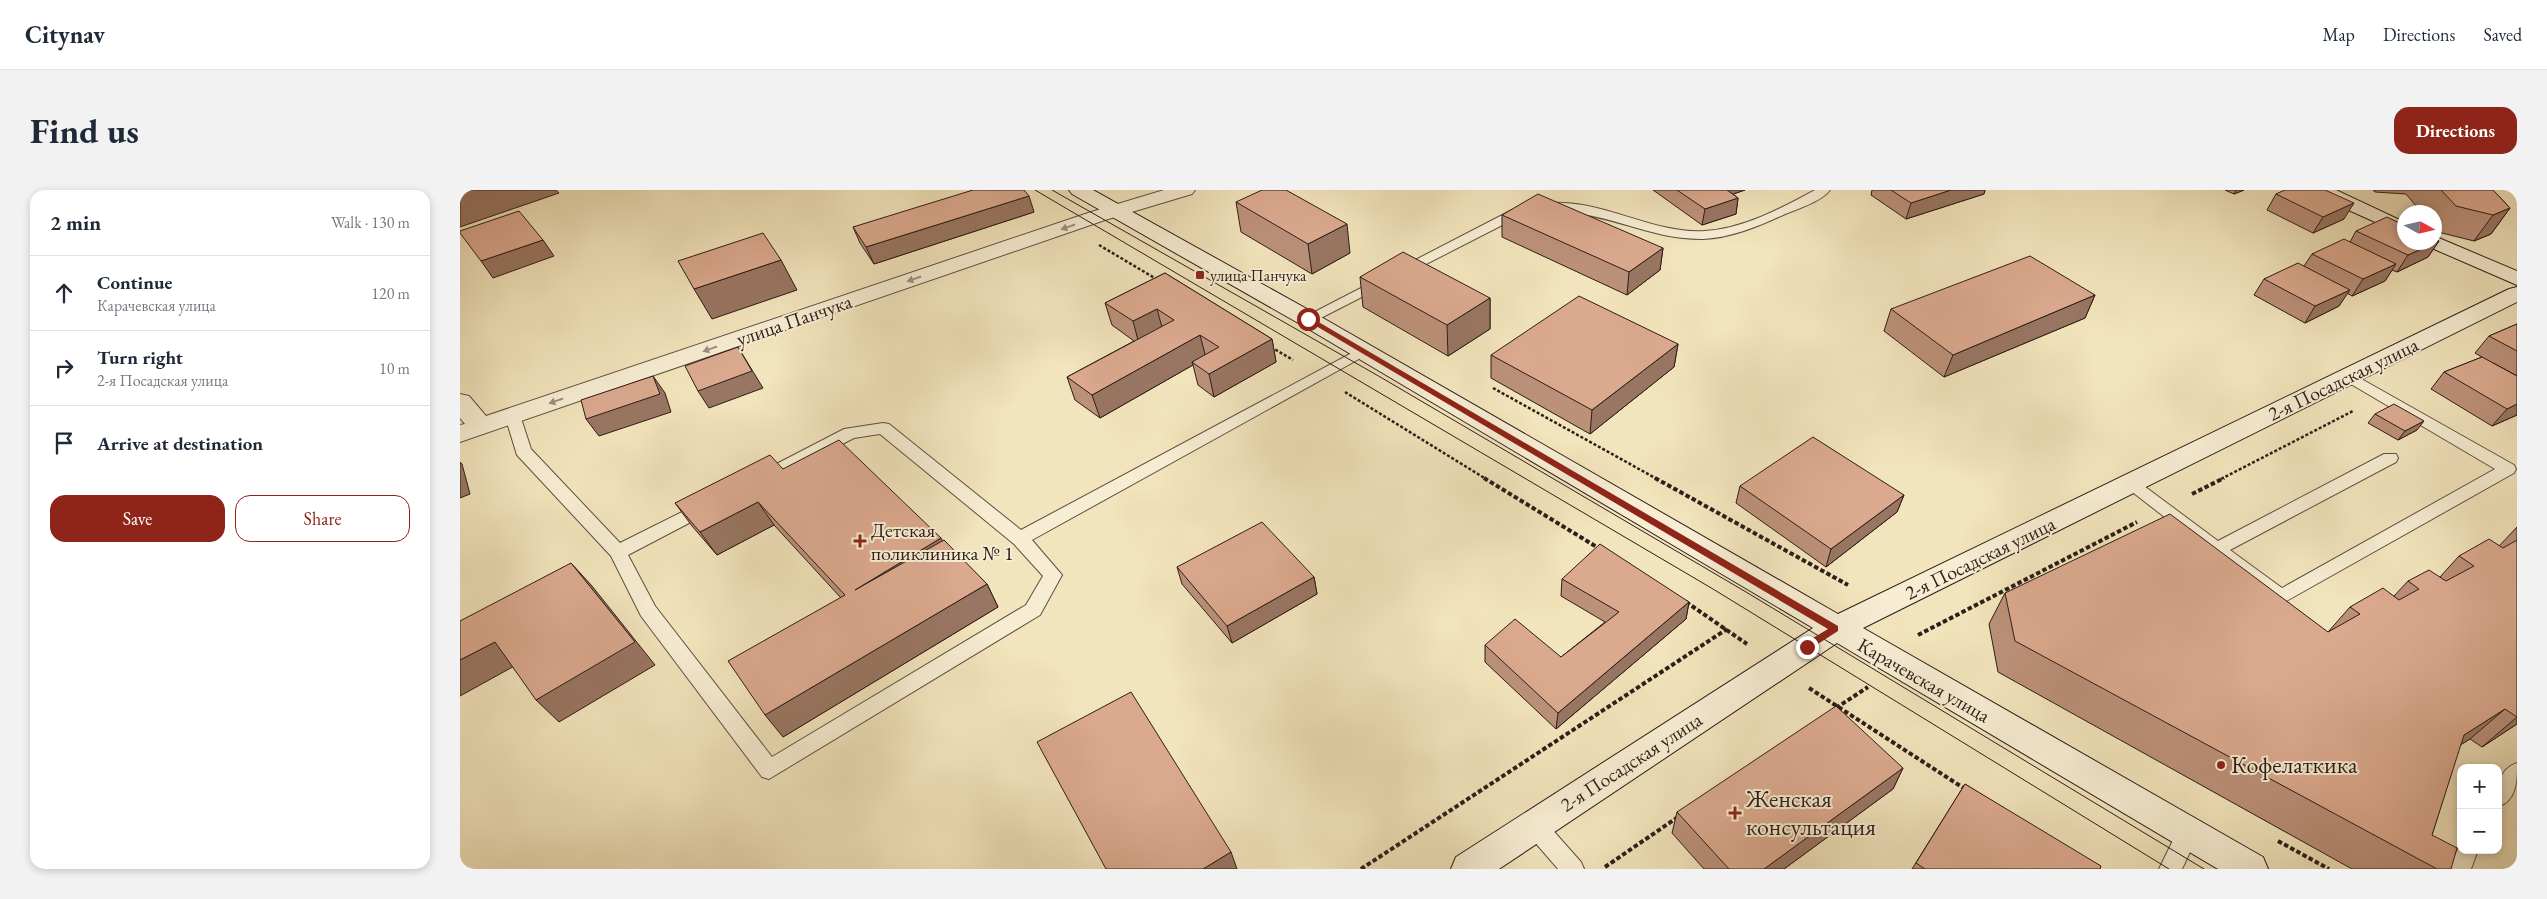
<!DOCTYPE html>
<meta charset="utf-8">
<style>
:root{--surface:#fff;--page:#f2f2f3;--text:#1f2937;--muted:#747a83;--line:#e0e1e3;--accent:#8f2418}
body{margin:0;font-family:"EB Garamond",serif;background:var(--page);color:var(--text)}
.controls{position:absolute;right:15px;bottom:15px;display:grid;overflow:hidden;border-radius:10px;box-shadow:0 2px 8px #0003}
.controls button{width:45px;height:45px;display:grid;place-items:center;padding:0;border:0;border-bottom:1px solid var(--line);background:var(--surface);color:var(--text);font:25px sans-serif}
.compass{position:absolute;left:1937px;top:15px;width:45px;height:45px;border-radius:50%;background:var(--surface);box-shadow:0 2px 8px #0003;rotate:98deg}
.stop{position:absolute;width:15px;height:15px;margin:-11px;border:4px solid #8f2418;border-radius:50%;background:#fff}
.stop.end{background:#8f2418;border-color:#fff;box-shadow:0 1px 5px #0008}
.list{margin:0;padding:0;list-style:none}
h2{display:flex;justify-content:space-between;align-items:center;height:65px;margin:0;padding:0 20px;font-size:21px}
h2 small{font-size:16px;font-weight:400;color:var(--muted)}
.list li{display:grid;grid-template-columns:32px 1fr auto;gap:15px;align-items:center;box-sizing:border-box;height:75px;padding:0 20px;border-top:1px solid var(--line)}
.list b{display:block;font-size:19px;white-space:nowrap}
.list p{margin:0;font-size:16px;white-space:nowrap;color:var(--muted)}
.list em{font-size:16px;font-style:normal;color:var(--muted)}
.actions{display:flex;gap:10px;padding:15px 20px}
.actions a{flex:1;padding:11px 0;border:1px solid var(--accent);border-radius:15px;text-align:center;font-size:18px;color:var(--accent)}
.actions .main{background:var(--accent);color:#fff}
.icon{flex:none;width:28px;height:28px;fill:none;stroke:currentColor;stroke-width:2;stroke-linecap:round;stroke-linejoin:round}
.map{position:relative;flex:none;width:2057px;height:679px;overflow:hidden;border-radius:15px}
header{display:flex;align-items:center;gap:30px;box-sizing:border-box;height:70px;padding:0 25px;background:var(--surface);border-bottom:1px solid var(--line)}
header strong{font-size:24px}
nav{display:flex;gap:28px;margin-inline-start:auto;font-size:18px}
.intro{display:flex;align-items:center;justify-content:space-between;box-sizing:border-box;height:120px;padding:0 30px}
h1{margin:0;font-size:35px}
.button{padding:12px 22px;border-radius:15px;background:var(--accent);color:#fff;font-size:18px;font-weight:700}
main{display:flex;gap:30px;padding:0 30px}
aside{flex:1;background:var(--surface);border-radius:15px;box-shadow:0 2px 8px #0003}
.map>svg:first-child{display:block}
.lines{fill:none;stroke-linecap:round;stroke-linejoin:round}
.lane-casing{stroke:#5e4f41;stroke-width:2}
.street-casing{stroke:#5e4f41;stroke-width:2}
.secondary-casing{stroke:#2c1d18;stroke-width:2}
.path-far1{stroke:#2c1d18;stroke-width:2.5;stroke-dasharray:3 2;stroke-linecap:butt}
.path{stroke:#2c1d18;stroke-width:4;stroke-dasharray:4.5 2.5;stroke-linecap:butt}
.lane{fill:#f7edd3;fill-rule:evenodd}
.street{fill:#f7edd3;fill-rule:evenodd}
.secondary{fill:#f7edd3;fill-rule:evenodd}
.tram{stroke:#2c1d18;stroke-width:1}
.wall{fill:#bc917a;stroke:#2c1d18}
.shaded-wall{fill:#997663;stroke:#2c1d18}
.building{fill:#dba98e;stroke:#2c1d18}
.oneway{fill:#9c8f7f}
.route{fill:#8f2418}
.poi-dot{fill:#8f2418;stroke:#f7edd3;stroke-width:2}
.labels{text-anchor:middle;stroke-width:4;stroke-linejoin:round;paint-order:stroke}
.far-poi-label{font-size:16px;fill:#2c1d18;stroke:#f7edd3;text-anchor:start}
.street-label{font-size:20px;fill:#2c1d18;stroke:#f7edd3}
.poi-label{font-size:20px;fill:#2c1d18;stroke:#f7edd3;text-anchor:start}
.near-poi-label{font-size:24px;fill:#2c1d18;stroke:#f7edd3;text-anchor:start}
</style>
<header>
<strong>Citynav</strong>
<nav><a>Map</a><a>Directions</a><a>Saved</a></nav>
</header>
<div class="intro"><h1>Find us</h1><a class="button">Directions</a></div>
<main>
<aside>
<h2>2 min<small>Walk · 130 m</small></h2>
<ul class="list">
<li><svg class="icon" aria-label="ahead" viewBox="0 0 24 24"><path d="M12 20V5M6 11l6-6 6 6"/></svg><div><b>Continue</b><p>Карачевская улица</p></div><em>120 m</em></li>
<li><svg class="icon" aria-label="right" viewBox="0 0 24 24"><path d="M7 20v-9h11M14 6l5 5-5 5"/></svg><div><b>Turn right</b><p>2-я Посадская улица</p></div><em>10 m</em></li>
<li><svg class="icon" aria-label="arrive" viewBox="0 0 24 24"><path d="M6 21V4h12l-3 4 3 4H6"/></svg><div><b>Arrive at destination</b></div></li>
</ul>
<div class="actions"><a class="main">Save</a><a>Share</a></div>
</aside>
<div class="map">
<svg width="2057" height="679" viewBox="0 0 2057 679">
<rect width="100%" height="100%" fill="#f2e4bc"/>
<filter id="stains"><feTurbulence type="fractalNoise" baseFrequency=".004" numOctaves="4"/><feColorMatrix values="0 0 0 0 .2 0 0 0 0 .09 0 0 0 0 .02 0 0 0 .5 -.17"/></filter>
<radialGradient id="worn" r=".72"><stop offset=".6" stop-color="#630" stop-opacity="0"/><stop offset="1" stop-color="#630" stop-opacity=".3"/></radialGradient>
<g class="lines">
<g class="lane-casing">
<path id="lane" d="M1355 0H1370C1361 12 1337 19 1323 25 1299 36 1271 48 1243 49 1177 50 1133 9 1060 26L853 132H843L841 129 1052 20C1069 16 1086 12 1104 13 1152 15 1197 44 1245 41 1283 39 1322 18 1355 0Z
M903 157 908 158 910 161 908 164 572 350 602 385 580 425 309 589 302 587 181 426 151 366 57 265 45 226 47 222H59L71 259 160 353 240 313H252L255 317 252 321 168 365 195 416 312 567 566 415 583 386 554 354 420 244 394 248 307 293H295L293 289 295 285 384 239 423 233 429 234 561 340Z
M1889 182 2054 275 2056 279 2054 283 1821 414 1814 412 1662 294 1664 290H1676L1758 351 1924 264H1936L1938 268 1936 272 1770 360 1822 398 2035 279 1884 190 1881 187Z
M2057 573C2057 591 2057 610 2038 617 2038 599 2037 580 2057 573Z
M1074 625 1082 628 1121 672 1124 679H1098L1066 642 1063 635 1066 628Z
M1728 633 1736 636 1739 643 1722 679H1699L1720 636Z
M2001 652V660H2018L2011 679H1989Z"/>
</g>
<g class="street-casing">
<path id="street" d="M704 0H735L732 4 645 30 0 252V235L5 234 0 228V204L9 206 26 226 631 22Z"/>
</g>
<g class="secondary-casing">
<path id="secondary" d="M609 0H633L856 124 1378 424 2049 99 2057 97V112L1403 438 1803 667 1808 679H1758L1377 453 1039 679H991L996 667 1353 438 840 134 612 4Z
M1850 0H1876L1944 32V45L1853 4Z
M1974 46 2057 81V95L1967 56 1964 52H1974Z"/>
</g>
<path class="path-far1" d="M639 55 698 90
M811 157 833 170
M1033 198 1197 289
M885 202 1026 289
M1761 289 1893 221"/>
<path class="path" d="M1024 288 1140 359
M1195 288 1388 395
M1732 304 1764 288
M1226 412 1287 454
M1458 445 1677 332
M1349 498 1505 599
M1376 518 1408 497
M1818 651 1869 679
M1145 677 1218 627
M901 679 1267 439"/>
<use href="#lane" class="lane"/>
<use href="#street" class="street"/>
<use href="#secondary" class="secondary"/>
<path class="tram" d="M575 0 1253 399 1709 679
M592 0 922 188 1286 402 1744 679"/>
</g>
<path class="wall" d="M1193 0H1285L1273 4 1278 8 1276 24 1242 35Z
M1412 0H1525L1524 4 1446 29 1411 5Z
M1765 0H1784L1774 4Z
M1913 0H2033L2050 18 2031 44 2014 51 1978 42 1974 38V22H1961L1946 4 1915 2Z
M1816 4 1884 29 1853 43 1807 20Z
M776 12 890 63 852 84 781 42Z
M574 22 414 74 400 53 393 37Z
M1042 25 1203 58 1200 80 1167 105 1042 47Z
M1896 41 1979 51 1968 67 1937 82 1932 80 1925 91 1892 106 1887 103 1879 116 1845 133 1794 105 1804 89 1844 76 1852 64 1890 52Z
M705 83 812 149 816 172 754 207 738 195 733 175 640 228 615 210 607 187 674 151 652 135 645 113Z
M900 87 1030 108V139L988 166 903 117Z
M1635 105 1625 128 1484 187 1424 141 1431 119Z
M2057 134V186L2033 173 2057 186V225L2032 236 1971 199 1984 182 2022 167 2015 163 2029 146Z
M1218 154 1214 177 1130 244 1031 188V165Z
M1915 224 1957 240 1938 250 1908 233Z
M323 279 483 351 527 394 538 417 323 547 381 408 314 335 257 365 232 336 215 313Z
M1280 296 1444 305 1437 322 1366 377 1276 313Z
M2057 337V534L2022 557 2010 549 2000 555 1972 645 1991 679H1892L1538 482 1529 434 1545 403 1868 442 1890 417 1934 406 1948 391 1980 387 1999 366 2039 356Z
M717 377 854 387 857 404 772 453 722 394Z
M1102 389 1229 412 1226 429 1096 539 1025 472V455L1101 467 1145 432 1101 406Z
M1443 578 1433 599 1324 679H1244L1212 643 1217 622Z
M1505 594 1640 679H1452Z"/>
<path class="shaded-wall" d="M0 0H96L99 3 0 37Z
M1257 0H1285L1256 10Z
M1491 0H1525L1524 4 1446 29 1451 13Z
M1776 0H1784L1774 4Z
M569 6 574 22 414 74 406 57Z
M1278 8 1276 24 1242 35 1245 19Z
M1894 13 1884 29 1853 43 1863 27Z
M2050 18 2031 44 2014 51 2033 25Z
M887 34 890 63 852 84 848 54Z
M83 50 94 66 33 88 21 71Z
M1979 51 1968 67 1937 82 1948 65Z
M1203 58 1200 80 1167 105 1169 82Z
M321 70 337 100 252 129 234 99Z
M1936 74 1925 91 1892 106 1903 89Z
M1890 100 1879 116 1845 133 1855 116Z
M1635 105 1625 128 1484 187 1493 165Z
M1030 108V139L988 166 987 135Z
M697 119 703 141 679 154 673 131Z
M740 145 746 168 732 172 733 175 640 228 632 205Z
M812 149 816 172 754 207 749 184Z
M1218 154 1214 177 1130 244 1132 220Z
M278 157 303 198 249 218 238 201Z
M193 186 205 203 211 222 139 246 126 229Z
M2057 214V225L2032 236 2047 219Z
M1964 231 1957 240 1938 250 1945 241Z
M0 272 2 274 10 304 0 308Z
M1444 305 1437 322 1366 377 1371 359Z
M298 312 314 335 257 365 240 342Z
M481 348 493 371 395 400Z
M111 373 132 396 195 475 99 532 76 510Z
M854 387 857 404 772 453 767 436Z
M527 394 538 417 323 547 305 525Z
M1229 412 1226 429 1096 539 1098 523Z
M35 452 58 474 0 506V470Z
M2045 519 2010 549 1970 574 2004 545Z
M2057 527V534L2022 557Z
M1443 578 1433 599 1324 679H1304Z
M771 662 777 679H743Z"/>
<path class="building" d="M513 0H564L569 6 406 57 393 37Z
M802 0H826L887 34 848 54 776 12Z
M1217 0H1267L1278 8 1245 19Z
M1431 0H1491L1451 13Z
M1825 0H1865L1894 13 1863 27 1816 4Z
M1981 0H2033L2050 18 2033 25 1996 16Z
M1078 4 1203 58 1169 82 1042 25Z
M59 21 83 50 21 71 0 43V41Z
M1927 27 1944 35V52H1974V49L1979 51 1948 65 1896 41Z
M303 43 321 70 234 99 218 71Z
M1884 49 1936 74 1903 89 1852 64Z
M943 62 1030 108 987 135 900 87Z
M1570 66 1635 105 1493 165 1431 119Z
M1838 73 1890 100 1855 116 1804 89Z
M705 83 812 149 749 184 732 172 759 157 740 145 632 205 607 187 714 130 697 119 673 131 645 113Z
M1119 106 1218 154 1132 220 1031 165Z
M2057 134V161L2029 146Z
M278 157 292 181 238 201 225 176Z
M2022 167 2057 186V214L2047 219 1984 182Z
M193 186 200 204 126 229 121 210Z
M1934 214 1964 231 1945 241 1915 224Z
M1353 247 1444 305 1371 359 1280 296Z
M379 250 481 348 395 400 484 350 527 394 305 525 268 471 385 405 298 312 240 342 215 313 310 265 323 279Z
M1710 324 1868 442 1900 424 1890 417 1923 398 1939 410 1959 399 1948 391 1969 380 1986 391 2014 376 1999 366 2029 349 2043 358 2057 350V527L2045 519 2004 545 1972 645 1997 658 1991 679H1977L1555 451 1545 403Z
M802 332 854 387 767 436 717 377Z
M1140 354 1229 412 1098 523 1025 455 1055 429 1101 467 1159 422 1102 389Z
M111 373 175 452 76 510 35 452 0 470V431Z
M671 502 771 662 743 679H646L577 552Z
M1376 516 1443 578 1304 679H1269L1217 622Z
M1505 594 1641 676 1640 679H1465L1456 673Z"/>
<defs><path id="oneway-solid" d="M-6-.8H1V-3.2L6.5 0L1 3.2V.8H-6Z" transform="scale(1.25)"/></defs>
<g class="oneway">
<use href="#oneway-solid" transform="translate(608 37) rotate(161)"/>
<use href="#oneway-solid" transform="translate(454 89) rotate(161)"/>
<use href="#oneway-solid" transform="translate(250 159) rotate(161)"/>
<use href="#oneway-solid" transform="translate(96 211) rotate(161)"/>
</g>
<path class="route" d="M846 127H850L1378 436V441L1350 459H1343V454L1368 439 846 130Z"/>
<g class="poi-dot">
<rect x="735" y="80" width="10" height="10" rx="2.5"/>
<path d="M397.5 343.5h5v5h5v5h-5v5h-5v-5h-5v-5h5z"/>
<circle cx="1761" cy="575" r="5"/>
<path d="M1272.5 615.5h5v5h5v5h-5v5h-5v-5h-5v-5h5z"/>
</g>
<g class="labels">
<g class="far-poi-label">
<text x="750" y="91">улица Панчука</text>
</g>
<g class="street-label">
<text transform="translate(334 130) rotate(-19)" y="7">улица Панчука</text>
<text transform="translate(1883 189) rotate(-26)" y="7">2-я Посадская улица</text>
<text transform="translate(1520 368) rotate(-26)" y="7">2-я Посадская улица</text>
<text transform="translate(1464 490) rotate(30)" y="7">Карачевская улица</text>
<text transform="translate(1171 572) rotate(-33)" y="7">2-я Посадская улица</text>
</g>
<g class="poi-label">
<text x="411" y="347">Детская<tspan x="411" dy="23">поликлиника № 1</tspan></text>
</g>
<g class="near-poi-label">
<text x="1771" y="583">Кофелаткика</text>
<text x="1286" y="617">Женская<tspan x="1286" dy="28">консультация</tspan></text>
</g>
</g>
<rect width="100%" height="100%" filter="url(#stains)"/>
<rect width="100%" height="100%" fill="url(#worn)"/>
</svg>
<div class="controls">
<button>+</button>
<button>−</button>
</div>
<svg class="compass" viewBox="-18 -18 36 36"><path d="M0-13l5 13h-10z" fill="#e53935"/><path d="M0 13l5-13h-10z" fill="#747a83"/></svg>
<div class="stop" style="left:848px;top:129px"></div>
<div class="stop end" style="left:1347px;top:457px"></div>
</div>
</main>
